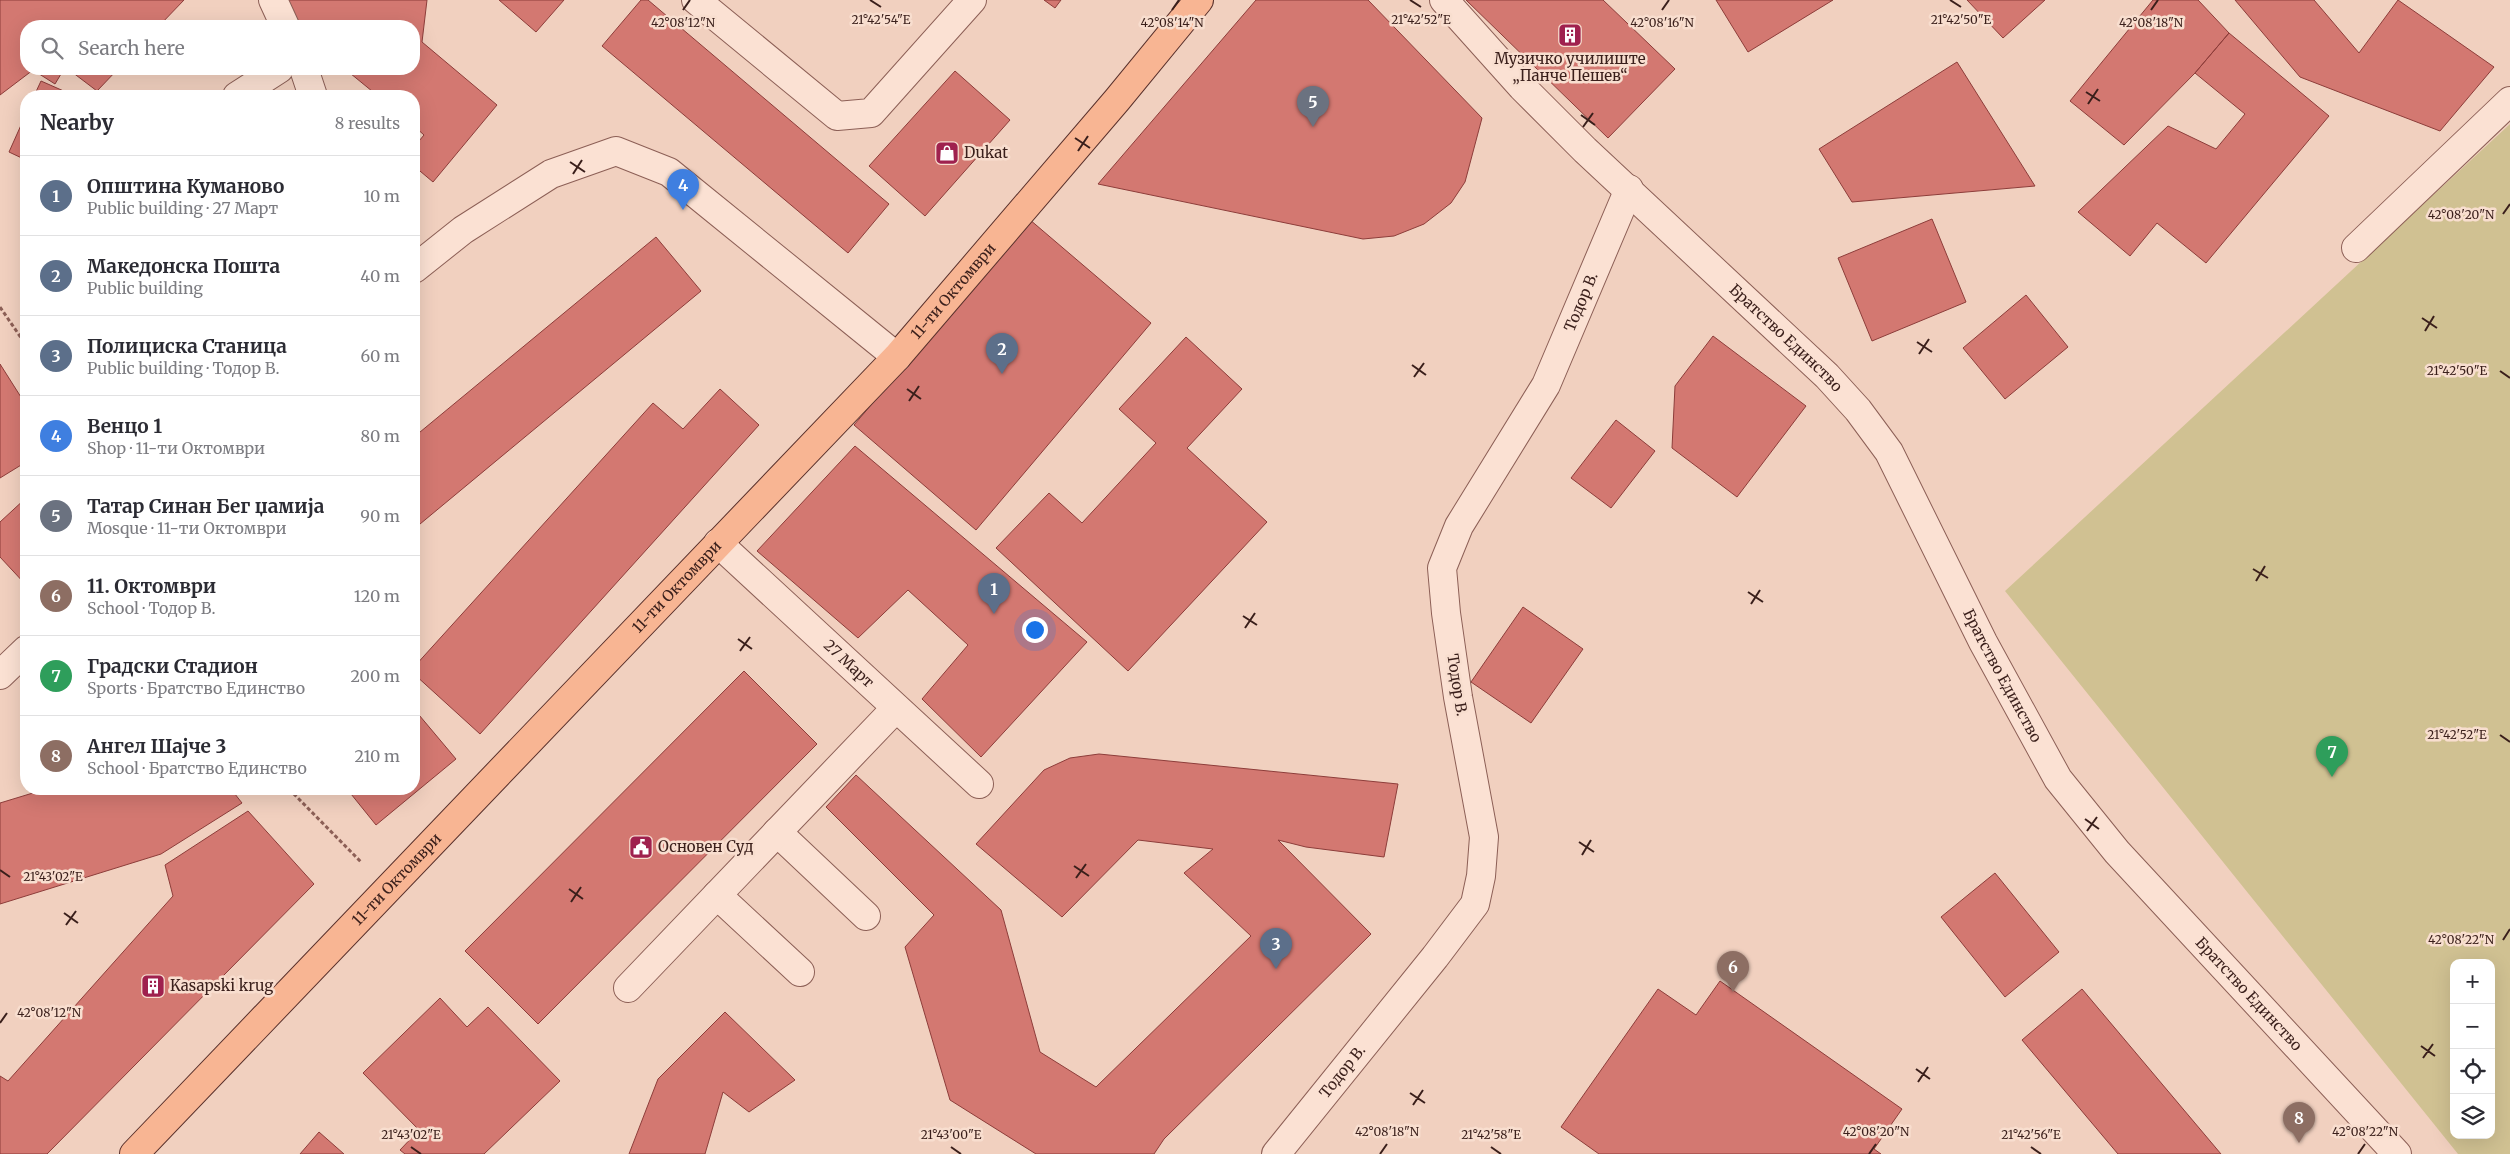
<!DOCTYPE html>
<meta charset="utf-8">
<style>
:root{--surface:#fff;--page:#f7f7f7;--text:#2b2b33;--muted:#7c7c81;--line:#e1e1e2;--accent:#9f214e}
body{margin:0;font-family:Merriweather,serif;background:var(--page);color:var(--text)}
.controls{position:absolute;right:15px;bottom:15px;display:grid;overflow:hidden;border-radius:10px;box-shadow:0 5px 20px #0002}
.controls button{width:45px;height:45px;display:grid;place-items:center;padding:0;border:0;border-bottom:1px solid var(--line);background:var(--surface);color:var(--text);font:25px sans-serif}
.you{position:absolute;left:1034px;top:629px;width:18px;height:18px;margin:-12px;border:4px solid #fff;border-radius:50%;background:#1a73e8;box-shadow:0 0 0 8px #1a73e833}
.badge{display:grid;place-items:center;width:32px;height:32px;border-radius:50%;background:var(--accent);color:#fff;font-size:16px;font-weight:700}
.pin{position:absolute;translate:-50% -41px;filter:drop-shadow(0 1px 2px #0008)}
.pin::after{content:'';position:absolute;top:26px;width:18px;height:15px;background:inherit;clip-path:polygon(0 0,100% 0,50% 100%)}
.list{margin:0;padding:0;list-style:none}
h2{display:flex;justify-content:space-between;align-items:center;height:65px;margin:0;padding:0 20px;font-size:21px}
h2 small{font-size:16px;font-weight:400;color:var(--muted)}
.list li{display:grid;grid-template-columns:32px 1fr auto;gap:15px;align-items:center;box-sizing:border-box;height:80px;padding:0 20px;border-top:1px solid var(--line)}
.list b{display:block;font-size:19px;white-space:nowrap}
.list p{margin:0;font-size:16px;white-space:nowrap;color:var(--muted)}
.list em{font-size:16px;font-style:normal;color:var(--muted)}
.icon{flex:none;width:28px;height:28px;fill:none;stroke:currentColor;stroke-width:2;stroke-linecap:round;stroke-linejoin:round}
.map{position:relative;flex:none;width:2510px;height:1154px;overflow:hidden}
.search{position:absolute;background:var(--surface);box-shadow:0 5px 20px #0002;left:20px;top:20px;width:400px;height:55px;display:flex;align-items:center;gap:12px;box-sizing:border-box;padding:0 18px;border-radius:20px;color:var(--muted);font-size:19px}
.panel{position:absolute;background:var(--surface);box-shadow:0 5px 20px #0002;left:20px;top:90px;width:400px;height:705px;border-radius:20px}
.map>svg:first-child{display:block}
.green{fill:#d0c192;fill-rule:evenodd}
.building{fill:#d37871;stroke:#8d3d3a}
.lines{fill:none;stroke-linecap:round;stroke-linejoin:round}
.minor-casing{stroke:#8c5f56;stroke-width:30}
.major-casing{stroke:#59302b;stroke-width:30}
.path{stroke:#8c5f56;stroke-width:3;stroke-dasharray:4 2.5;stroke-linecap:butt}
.minor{stroke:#fbe1d3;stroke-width:28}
.major{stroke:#f8b593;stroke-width:28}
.ticks{fill:none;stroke:#3a1f1b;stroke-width:2}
.labels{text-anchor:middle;stroke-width:5;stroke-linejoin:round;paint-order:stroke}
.poi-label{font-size:15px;fill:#3a1f1b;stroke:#f8decf;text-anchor:start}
.street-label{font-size:15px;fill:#3a1f1b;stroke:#f8decf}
.ticks-label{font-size:12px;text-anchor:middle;fill:#3a1f1b;stroke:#f8decf;stroke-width:5;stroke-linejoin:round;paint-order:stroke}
</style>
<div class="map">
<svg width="2510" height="1154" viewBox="0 0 2510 1154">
<rect width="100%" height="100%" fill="#f1d0bf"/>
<path class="green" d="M2510 124V1154H2458L2005 591ZM2454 963H2491V1135H2454Z"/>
<path class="building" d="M0 0H184L159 26H26V69H64L55 84 33 70 0 95Z
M284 0H427L422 42 497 105 433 182 414 166V147L424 135 414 126V96H378L345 69H414V26H296Z
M499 0H564L536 32Z
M641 0H648L889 204 848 253 602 46Z
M1044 0H1061L1055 8Z
M1256 0H1368L1482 118 1465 182 1451 203 1424 224 1394 236 1363 239 1098 184Z
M1466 0H1603L1675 69 1608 138Z
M1716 0H1833L1748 52Z
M1967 0H2045L2003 38Z
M2153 0H2198L2229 33 2195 73 2124 145 2070 101Z
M2235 0H2314L2359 53 2398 0 2494 67 2440 131 2300 77Z
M2229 33 2329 116 2206 263 2157 223 2130 256 2078 212 2168 126 2216 149 2245 114 2195 73Z
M1957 62 2035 186 1852 202 1819 149Z
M68 69H118L97 91Z
M955 71 1010 120 925 216 869 166Z
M41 81 75 96H34Z
M26 114V160L9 152Z
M1029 219 1151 323 976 530 854 425Z
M1932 219 1966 302 1872 341 1838 258Z
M656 237 701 291 414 529V437Z
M2026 295 2068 347 2005 399 1963 348Z
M1713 336 1806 406 1737 497 1672 448 1675 386Z
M1186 337 1242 389 1187 448 1267 522 1128 671 996 548 1049 493 1082 523 1156 443 1119 409Z
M0 364 26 405V462L0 478Z
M720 389 759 425 480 734 414 674V667L653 403 683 429Z
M1616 420 1655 451 1611 508 1571 478Z
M855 446 1087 642 981 757 922 699 968 645 908 590 858 638 757 551Z
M26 498V585L0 557V522Z
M1523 607 1583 649 1531 723 1471 682Z
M744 671 817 744 538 1024 465 951Z
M414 709 456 759 376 825 347 789H414Z
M1099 754 1398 784 1384 857 1306 847 1278 840 1371 934 1164 1139 1154 1154H1036L950 1100 905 947 934 915 826 807 856 775 1001 910 1040 1052 1096 1087 1251 936 1184 873 1213 849 1138 840 1062 917 976 844 1044 770 1070 758Z
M46 789H231L242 803 161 854 0 904V803Z
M248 811 314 884 47 1154H0V1076L8 1081 173 896 165 865Z
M1995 873 2059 952 2005 997 1941 917Z
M1720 981 1902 1109 1874 1149 1881 1154H1599L1561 1127 1658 989 1696 1015Z
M2082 989 2221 1154H2118L2022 1040Z
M440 998 467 1027 488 1007 560 1081 484 1154H405L400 1150 419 1130 363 1073Z
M725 1012 795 1080 749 1112 723 1092 705 1154H629L658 1079Z
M319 1132 344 1154H300Z"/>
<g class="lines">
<g class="minor-casing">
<g id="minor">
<path d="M273 0 285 26"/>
<path d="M696 0 837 116 871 113 972 0"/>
<path id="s1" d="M1444 0 1522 87 1585 150 1827 376 1858 410 1889 452 1983 642 2058 779 2117 852 2397 1154"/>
<path d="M304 69 313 96"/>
<path d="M237 96 279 69"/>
<path d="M2356 248 2510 101"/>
<path d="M414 269 463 230 551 174 616 151 669 172 897 357"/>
<path id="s2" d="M718 543 979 784"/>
<path d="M0 675 26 650"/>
<path d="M777 832 866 916"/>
<path d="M717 895 800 972"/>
<path d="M628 988 896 708"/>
<path id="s3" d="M1276 1154 1435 957 1475 904 1481 876 1484 837 1458 697 1446 613 1442 568 1459 526 1546 385 1629 189"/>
</g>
</g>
<g class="major-casing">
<g id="major">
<path id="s4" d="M134 1154 897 357 1117 100 1199 0"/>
</g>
</g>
<path class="path" d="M0 307 26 345
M289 789 362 863"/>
<use href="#minor" class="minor"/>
<use href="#major" class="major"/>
</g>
<path class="ticks" d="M870 0 881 7M1410 0 1421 7M1950 0 1961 7M683 10 690 0M1172 10 1179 0M1662 10 1669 0M2151 10 2158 0M2086 92 2100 101M2088 104 2098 89M1581 115 1595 125M1583 127 1593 113M1075 138 1090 148M1078 151 1088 136M570 162 585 172M573 174 582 160M2503 214 2510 204M2422 318 2437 328M2425 331 2434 316M1917 342 1932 352M1919 354 1929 339M1412 365 1426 375M2500 371 2510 378M1414 377 1424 363M907 389 921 399M909 401 919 386M2253 569 2268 578M2256 581 2265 566M1748 592 1763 602M1751 604 1760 590M1243 616 1257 625M1245 628 1255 613M738 639 752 649M740 651 750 637M2500 735 2510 742M2085 819 2099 829M2087 831 2097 817M1579 842 1594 852M1582 855 1591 840M1074 866 1089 876M0 870 10 877M1076 878 1086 864M569 889 583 899M571 902 581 887M64 913 78 923M66 925 76 911M2503 940 2510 929M0 1023 7 1013M2421 1046 2435 1056M2423 1058 2433 1044M1916 1069 1930 1079M1918 1082 1928 1067M1410 1093 1425 1103M1413 1105 1423 1090M411 1147 421 1154M951 1147 961 1154M1491 1147 1501 1154M2031 1147 2041 1154M1380 1154 1387 1144M1869 1154 1876 1144M2358 1154 2365 1144"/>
<defs>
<g id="building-square" transform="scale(1.25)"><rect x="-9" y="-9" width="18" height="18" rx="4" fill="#9f214e" stroke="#f8decf"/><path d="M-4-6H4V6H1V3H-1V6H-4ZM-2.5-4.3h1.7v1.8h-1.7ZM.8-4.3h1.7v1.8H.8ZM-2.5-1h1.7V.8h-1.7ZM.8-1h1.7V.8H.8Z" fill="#fff"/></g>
<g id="shop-square" transform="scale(1.25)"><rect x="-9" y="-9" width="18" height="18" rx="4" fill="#9f214e" stroke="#f8decf"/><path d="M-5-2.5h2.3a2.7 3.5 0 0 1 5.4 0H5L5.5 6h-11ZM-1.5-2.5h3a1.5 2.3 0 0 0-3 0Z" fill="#fff"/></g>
<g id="civic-square" transform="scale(1.25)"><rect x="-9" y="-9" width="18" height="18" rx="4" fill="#9f214e" stroke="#f8decf"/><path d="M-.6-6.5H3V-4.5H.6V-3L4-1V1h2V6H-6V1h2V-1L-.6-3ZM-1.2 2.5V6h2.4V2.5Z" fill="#fff"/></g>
</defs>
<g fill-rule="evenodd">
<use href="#building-square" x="1570" y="35"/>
<use href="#shop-square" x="947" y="153"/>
<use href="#civic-square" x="641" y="847"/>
<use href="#building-square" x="153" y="986"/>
</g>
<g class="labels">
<g class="poi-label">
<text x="1570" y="64" text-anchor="middle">Музичко училиште<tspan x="1570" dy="17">„Панче Пешев“</tspan></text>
<text x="964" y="158">Dukat</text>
<text x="658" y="852">Основен Суд</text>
<text x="170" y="991">Kasapski krug</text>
</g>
<g class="street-label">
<text dy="5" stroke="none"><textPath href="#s4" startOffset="1190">11-ти Октомври</textPath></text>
<text dy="5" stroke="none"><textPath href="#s3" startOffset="961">Тодор В.</textPath></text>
<text dy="5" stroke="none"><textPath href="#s1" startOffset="481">Братство Единство</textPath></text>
<text dy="5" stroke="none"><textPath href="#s4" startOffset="785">11-ти Октомври</textPath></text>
<text dy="5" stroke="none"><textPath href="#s2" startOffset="178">27 Март</textPath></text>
<text dy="5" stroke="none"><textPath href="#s1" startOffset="886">Братство Единство</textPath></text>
<text transform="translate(1457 685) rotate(81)" y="5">Тодор В.</text>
<text dy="5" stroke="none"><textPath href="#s4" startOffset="380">11-ти Октомври</textPath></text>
<text dy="5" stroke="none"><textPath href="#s1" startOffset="1291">Братство Единство</textPath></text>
<text dy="5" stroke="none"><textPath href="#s3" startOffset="106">Тодор В.</textPath></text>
</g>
</g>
<g class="ticks-label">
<text x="881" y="24">21°42'54"E</text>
<text x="1421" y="24">21°42'52"E</text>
<text x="1961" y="24">21°42'50"E</text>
<text x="683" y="27">42°08'12"N</text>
<text x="1172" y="27">42°08'14"N</text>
<text x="1662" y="27">42°08'16"N</text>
<text x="2151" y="27">42°08'18"N</text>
<text x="2461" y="219">42°08'20"N</text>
<text x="2457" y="375">21°42'50"E</text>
<text x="2457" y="739">21°42'52"E</text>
<text x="53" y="881">21°43'02"E</text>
<text x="2461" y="944">42°08'22"N</text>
<text x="49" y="1017">42°08'12"N</text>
<text x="1387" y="1136">42°08'18"N</text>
<text x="1876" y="1136">42°08'20"N</text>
<text x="2365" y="1136">42°08'22"N</text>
<text x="411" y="1139">21°43'02"E</text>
<text x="951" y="1139">21°43'00"E</text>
<text x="1491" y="1139">21°42'58"E</text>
<text x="2031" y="1139">21°42'56"E</text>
</g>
</svg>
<div class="controls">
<button>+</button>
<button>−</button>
<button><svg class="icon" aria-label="locate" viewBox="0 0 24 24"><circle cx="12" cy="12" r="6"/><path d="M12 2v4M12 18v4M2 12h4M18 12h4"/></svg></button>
<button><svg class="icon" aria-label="layers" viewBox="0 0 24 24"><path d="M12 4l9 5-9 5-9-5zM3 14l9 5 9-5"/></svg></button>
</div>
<div class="you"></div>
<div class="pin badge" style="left:994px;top:614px;background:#5c6f8a">1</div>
<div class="pin badge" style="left:1002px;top:374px;background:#5c6f8a">2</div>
<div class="pin badge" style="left:1276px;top:969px;background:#5c6f8a">3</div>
<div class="pin badge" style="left:683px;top:210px;background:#3f7fe0">4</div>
<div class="pin badge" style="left:1313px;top:127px;background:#6b7280">5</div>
<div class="pin badge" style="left:1733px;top:992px;background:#8d6e63">6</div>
<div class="pin badge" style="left:2332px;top:777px;background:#2e9e5b">7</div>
<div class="pin badge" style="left:2299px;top:1143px;background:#8d6e63">8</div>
<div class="search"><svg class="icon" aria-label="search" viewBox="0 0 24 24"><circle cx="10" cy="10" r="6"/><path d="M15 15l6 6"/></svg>Search here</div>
<section class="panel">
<h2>Nearby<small>8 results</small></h2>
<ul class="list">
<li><span class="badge" style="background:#5c6f8a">1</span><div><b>Општина Куманово</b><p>Public building · 27 Март</p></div><em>10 m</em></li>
<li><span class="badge" style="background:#5c6f8a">2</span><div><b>Македонска Пошта</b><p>Public building</p></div><em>40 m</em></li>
<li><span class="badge" style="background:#5c6f8a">3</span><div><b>Полициска Станица</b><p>Public building · Тодор В.</p></div><em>60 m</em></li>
<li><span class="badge" style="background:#3f7fe0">4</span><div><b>Венцо 1</b><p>Shop · 11-ти Октомври</p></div><em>80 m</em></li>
<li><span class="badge" style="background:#6b7280">5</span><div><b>Татар Синан Бег џамија</b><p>Mosque · 11-ти Октомври</p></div><em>90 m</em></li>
<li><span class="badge" style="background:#8d6e63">6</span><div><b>11. Октомври</b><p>School · Тодор В.</p></div><em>120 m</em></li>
<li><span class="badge" style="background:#2e9e5b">7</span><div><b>Градски Стадион</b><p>Sports · Братство Единство</p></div><em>200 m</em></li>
<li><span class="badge" style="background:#8d6e63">8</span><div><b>Ангел Шајче 3</b><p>School · Братство Единство</p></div><em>210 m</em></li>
</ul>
</section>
</div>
